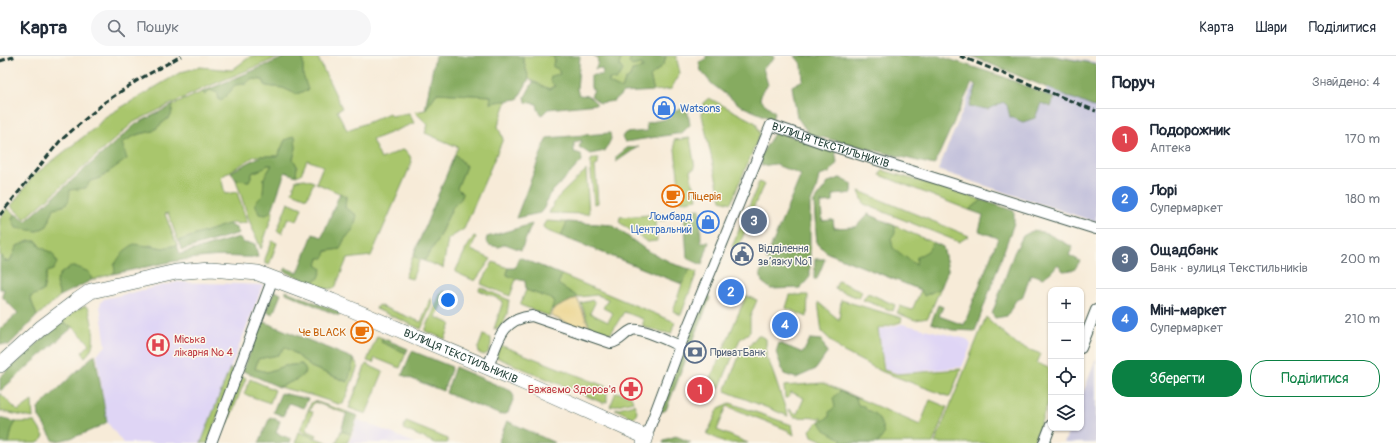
<!DOCTYPE html>
<html lang="uk">
<meta charset="utf-8">
<style>
:root{--surface:#fff;--page:#f6f6f7;--text:#1f2937;--muted:#747a83;--line:#e0e1e3;--accent:#0b8043}
body{margin:0;font-family:Pangolin,sans-serif;background:var(--page);color:var(--text)}
.controls{position:absolute;right:12px;bottom:12px;display:grid;overflow:hidden;border-radius:8px;box-shadow:0 1px 3px #0004}
.controls button{width:36px;height:36px;display:grid;place-items:center;padding:0;border:0;border-bottom:1px solid var(--line);background:var(--surface);color:var(--text);font:20px sans-serif}
.you{position:absolute;left:448px;top:244px;width:14px;height:14px;margin:-10px;border:3px solid #fff;border-radius:50%;background:#1a73e8;box-shadow:0 0 0 6px #1a73e833}
.badge{display:grid;place-items:center;width:26px;height:26px;border-radius:50%;background:var(--accent);color:#fff;font-size:13px;font-weight:700}
.pin{position:absolute;translate:-50% -50%;border:2px solid #fff;box-shadow:0 1px 4px #0006}
.list{margin:0;padding:0;list-style:none}
h2{display:flex;justify-content:space-between;align-items:center;height:52px;margin:0;padding:0 16px;font-size:17px}
h2 small{font-size:13px;font-weight:400;color:var(--muted)}
.list li{display:grid;grid-template-columns:26px 1fr auto;gap:12px;align-items:center;box-sizing:border-box;height:60px;padding:0 16px;border-top:1px solid var(--line)}
.list b{display:block;font-size:15px;white-space:nowrap}
.list p{margin:0;font-size:13px;white-space:nowrap;color:var(--muted)}
.list em{font-size:13px;font-style:normal;color:var(--muted)}
.actions{display:flex;gap:8px;padding:12px 16px}
.actions a{flex:1;padding:9px 0;border:1px solid var(--accent);border-radius:16px;text-align:center;font-size:14px;color:var(--accent)}
.actions .main{background:var(--accent);color:#fff}
.icon{flex:none;width:22px;height:22px;fill:none;stroke:currentColor;stroke-width:2;stroke-linecap:round;stroke-linejoin:round}
.map{position:relative;flex:none;width:1096px;height:387px;overflow:hidden}
header{display:flex;align-items:center;gap:24px;box-sizing:border-box;height:56px;padding:0 20px;background:var(--surface);border-bottom:1px solid var(--line)}
header strong{font-size:19px}
nav{display:flex;gap:22px;margin-inline-start:auto;font-size:14px}
.search{width:280px;height:36px;background:var(--page);display:flex;align-items:center;gap:10px;box-sizing:border-box;padding:0 14px;border-radius:22px;color:var(--muted);font-size:15px}
main{display:flex}
aside{flex:1;background:var(--surface)}
.map>svg:first-child{display:block}
.built{fill:#dfd5f5}
.industrial{fill:#c3c1db}
.green{fill:#a9c66c;stroke:#648250}
.forest{fill:#86ab60;stroke:#52744a}
.sand{fill:#eeda9e;stroke:#868c69}
.lines{fill:none;stroke-linecap:round;stroke-linejoin:round}
.street-casing{stroke:#3f574d;stroke-width:12}
.secondary-casing{stroke:#3f574d;stroke-width:16}
.street{stroke:#fff;stroke-width:10}
.secondary{stroke:#fff;stroke-width:15}
.rail{stroke:#1f3d34;stroke-width:3;stroke-dasharray:6 3;stroke-linecap:butt}
.labels{text-anchor:middle;stroke-width:3;stroke-linejoin:round;paint-order:stroke}
.shop-label{font-size:11px;fill:#366cbe;stroke:#fbf7ec;text-anchor:start}
.street-label{font-size:11px;fill:#1f3d34;stroke:#fbf7ec}
.food-label{font-size:11px;fill:#c56008;stroke:#fbf7ec;text-anchor:start}
.service-label{font-size:11px;fill:#4e5e75;stroke:#fbf7ec;text-anchor:start}
.health-label{font-size:11px;fill:#be3a42;stroke:#fbf7ec;text-anchor:start}
</style>
<header>
<strong>Карта</strong>
<div class="search"><svg class="icon" aria-label="search" viewBox="0 0 24 24"><circle cx="10" cy="10" r="6"/><path d="M15 15l6 6"/></svg>Пошук</div>
<nav><a>Карта</a><a>Шари</a><a>Поділитися</a></nav>
</header>
<main>
<div class="map">
<svg width="1096" height="387" viewBox="0 0 1096 387">
<rect width="100%" height="100%" fill="#fbf7ec"/>
<filter id="ink" filterUnits="userSpaceOnUse"><feTurbulence type="fractalNoise" baseFrequency=".025" numOctaves="2"/><feDisplacementMap in="SourceGraphic" scale="8" xChannelSelector="R" yChannelSelector="G"/><feConvolveMatrix kernelMatrix="1 2 1 2 8 2 1 2 1" color-interpolation-filters="sRGB"/></filter>
<filter id="wash" filterUnits="userSpaceOnUse"><feTurbulence type="fractalNoise" baseFrequency=".012" numOctaves="4" result="noise"/><feDisplacementMap in="SourceGraphic" scale="16" xChannelSelector="R" yChannelSelector="G"/><feGaussianBlur stdDeviation="0.9" result="paint"/><feColorMatrix in="noise" values="0 0 0 0 0 0 0 0 0 0 0 0 0 0 0 0 0 1.4 0 .05"/><feComposite in="paint" operator="in"/></filter>
<g filter="url(#wash)">
<rect width="100%" height="100%" fill="#f7ebd8"/>
<path class="built" d="M178 226 263 229 201 387H123L107 366 97 298 106 290 100 250 101 246 104 243Z
M902 268 967 283 971 289 962 311 898 317 885 313 879 274Z
M358 364 371 369 415 387H349Z"/>
<path class="industrial" d="M1058 0 1096 6V166L938 114 973 30 1041 49Z
M1096 302V387H1064L1070 372H1081V342Z"/>
<path class="green" d="M251 0H282L202 33 134 66 25 163 11 150 33 120 96 71 105 61 181 16 200 11 232 14Z
M303 0H317L342 52 337 55 347 74 369 66 389 57 391 60 409 57 414 67 372 84 381 103 404 93 410 100 412 106 371 200 347 203 335 232 328 233 311 227 319 222 322 213 317 209C321 195 327 195 340 193L344 184 354 172 345 152 346 140 316 127 323 110 307 104 301 118 296 120 297 110 293 103 296 92 295 80 285 84 278 100H255L221 121 225 138 237 136 247 166 237 168 235 166 178 185 168 157 165 158 177 189 163 192 149 189 112 218 92 224 89 216 70 211 60 218 56 227 60 240 37 260 30 241 43 235 47 216 53 198 39 190 37 185H29L17 190 10 205H4L2 200H0V163L7 152 15 158 12 163 37 175 47 170 54 152 64 150 70 134 90 125 98 123 107 118 121 87 136 79 153 75 171 60 173 49 202 36 205 39 210 34 218 37H229L235 28H246L251 23 263 24 266 30 283 32 296 38 308 34 303 19Z
M522 0H553L560 18 555 29 549 33 529 23Z
M622 0H632H631L643 8V12L632 14 630 21 625 24 622 33 609 27V23L619 9Z
M666 0H676L680 17 671 33 654 35 650 21 664 8Z
M437 37 491 40V47L507 44 498 70 503 83 464 173 448 183 443 212 424 205 436 187 452 152 461 143 463 138 457 132 466 110 455 98 458 91 425 77 428 69 415 56 425 54Z
M709 42 756 67 760 78 731 147 721 144 702 59 703 47Z
M690 82 695 112 690 114 692 128H694L697 143 681 146 674 84Z
M598 102V109L595 110 598 147 594 148 590 106 592 103Z
M267 109H272L264 122 263 139 266 159 272 154 273 157 261 193 249 164 236 124 249 125 253 116 261 114Z
M586 114 589 158 549 157 557 142Z
M882 114 982 144 969 154 880 119Z
M840 122 852 128V137L833 139V146L821 147 822 165 833 164 834 172 856 171 868 158 943 191 948 214 928 262 915 264 897 257 900 250 912 254 921 234 828 197 817 188 814 146 829 126Z
M305 123 314 126 307 142 292 136 296 124Z
M759 126 764 128 751 157 747 155Z
M859 135 969 180 959 186 864 148Z
M288 146 302 152 297 165 288 162 282 177 277 175Z
M664 158 666 164 657 165 655 167 657 185 647 186 619 166 620 161Z
M743 164 749 166 737 194 732 191Z
M546 165 612 169 646 194 676 209 697 216 681 259 673 255 682 228 545 174 543 170Z
M474 180 476 181 471 194 491 203 475 225 455 216 466 193Z
M272 185 277 187 269 209 265 207V203Z
M413 200 420 203 412 223 405 221Z
M493 206 508 212 507 219 516 223 510 240 481 228Z
M562 219 675 266 671 278 643 271V263L624 256 611 277 593 279 581 247 593 244 595 247 590 257 608 266 613 257 603 252 608 243 597 239 578 241 557 228Z
M838 225 862 235 859 242 835 233Z
M480 231 509 244 507 258 501 271 494 273 503 245 479 234Z
M526 234 555 244 549 260 520 249Z
M443 235 446 237 436 261 451 268 445 283 425 275 441 237Z
M868 237 895 249 893 255 863 244Z
M790 239H808L807 261 786 252Z
M746 240 757 244 750 261V276L740 283 719 333 708 329Z
M431 242 432 248 421 273 376 253 378 249 421 266Z
M841 244 902 262 901 266 878 273 884 314 897 318 961 313 950 341 883 316 842 295 822 276 818 246 839 264Z
M85 250 89 253C92 269 99 289 85 301L82 296 90 288 73 271 61 266 75 255Z
M986 261 1017 289 1041 298 1037 307 1051 313V340L1033 387H935Z
M483 279 491 282V289L488 297 484 299 479 297 478 292Z
M758 279 766 283V303L769 305 788 360 725 335 742 293 746 294Z
M377 280 382 282 381 286 406 297 400 312 375 302 373 307 367 305Z
M500 289 607 331V346L603 347 496 301Z
M285 291 297 299 311 311 347 326 354 303 358 310 343 348H338L314 340 279 331 298 323 306 316 302 308 284 310 267 316 255 313 258 303 278 299Z
M366 308 383 316 366 358 349 352Z
M230 312 234 316 208 387H201Z
M242 320 246 322 228 367 224 366Z
M250 323 275 334 270 347 244 338Z
M823 327 920 369 930 344 947 351 933 387H828L812 380 810 374 822 362 794 361 788 353 797 358 804 342 791 336 788 342H785L784 330Z
M616 336 631 340 633 345 610 351Z
M0 337 18 355 32 345 33 362 0 355Z
M314 345 347 356V358L314 346 309 355 313 356 306 374 317 379 316 381 300 374 311 347Z
M730 347 792 369 794 379 785 373 727 350 717 374 748 387H727L707 378 719 352Z
M634 348 637 355 635 361H632L615 353Z
M16 366H35L44 380 41 385 37 387H9L12 372Z
M406 366 448 383 447 387H435L403 373Z
M341 375 351 378 347 387H336Z
M299 376 329 387H295Z"/>
<path class="forest" d="M288 0H303V19L308 34 296 38 283 32 266 30 263 24 251 23 246 28 235 29 229 37 221 45 218 43V37L210 34 205 39 202 36Z
M435 0H522L529 23 518 43 490 47 491 40 437 37 425 54Z
M553 0H580L577 33 579 39 589 40 597 48 548 53 542 59 538 53 537 48 526 46 525 41 533 26 549 33 555 30 550 25 551 20 560 18 558 13 553 11V7L555 5Z
M594 0H622L619 9 623 14 621 18 616 24 609 23V27L622 33 625 24 630 21 632 14 643 12 642 8 632 10 629 7 631 0H666L664 8 650 21 654 35 623 37 614 45 600 47 591 40 594 34 591 32V19H602L603 16 601 12 595 13 598 7 597 1Z
M706 0H774V3L763 12 768 29 762 35 760 44 775 56 772 63 741 50 712 28 701 15 699 6 706 3Z
M795 0H939L1004 21 1054 42 1051 51 1041 47 1035 62 1023 66 1010 61 1007 49 1003 46 988 53 969 51 977 29 972 27 934 109 809 78 797 61 792 30 803 24 802 9Z
M971 0H1053L1096 8V52Z
M173 49 171 60 153 75 136 79 122 87 127 103 98 123 90 125 86 132 70 134C69 148 68 149 54 152L47 170 37 175 16 172 12 163 15 158 26 165 136 68Z
M687 52 690 69 682 77 625 86 622 81 625 77 647 75 646 67 671 62V55Z
M775 76 835 93 837 107 829 117 819 120 816 134 810 148V221L800 232 771 233 762 226 760 216 772 209 766 203 801 119 774 108 762 110 760 100Z
M610 77 611 83 605 95 590 98 579 91 582 84 574 86V96L581 98 582 105 549 139 544 152 540 157 516 162 547 82Z
M295 80 296 92 293 103 297 110 296 120 285 116 272 154 266 159 259 158 255 147 263 139 264 122 272 109H267L261 114 253 116 249 125 236 124 231 116 261 100H278L285 84Z
M639 90 616 106V101L627 92Z
M455 98 466 110 457 132 463 138 461 143 452 152 436 187 424 205 413 200Z
M840 122 852 128V137L833 139V146L821 147 822 165 833 164 834 172 856 171 868 158 895 170V177L891 182 893 192 916 209 917 201 928 195 933 186 943 191 948 214 941 232 924 240 921 234 828 197 817 188 814 146 829 126Z
M340 137 346 141 345 152 357 159 354 172 344 184 340 193 326 195 324 202H319L317 209 322 213 319 222 311 227 284 215 286 212 298 217 313 178 322 181Z
M982 144 1014 155V167L975 275 952 274 931 267 938 249 943 251 939 260 964 269 998 182 979 175 983 159 969 154Z
M700 153 701 186H709L702 209 687 202 684 155Z
M567 166 612 169 646 194 676 209 690 213 682 228 561 180Z
M228 168 236 172 239 177 182 194 178 185Z
M532 168 521 194 505 188 499 191 489 189 486 185 487 181Z
M1034 174 1046 177 1073 191 1069 199 1080 205 1074 214 1063 215 1058 208 1051 216 1043 222 1031 218 1022 242 1016 244 1007 260 995 262 992 258 1014 197 1023 180Z
M239 181 244 187 255 188 258 201C241 202 225 199 209 201 176 203 144 212 112 218L115 215 114 209 124 195 134 188 163 192 177 189 180 198Z
M29 185H37L39 190 53 198 57 207 53 214 47 216 43 235 30 241 37 260 9 289 0 288V273L18 257 4 243 2 239 4 233H0V201L2 200 4 205H10L17 190Z
M519 201 562 219 558 228 578 241 554 253H552L554 244 526 234 525 225 516 223 507 219 508 212H515Z
M815 203H825L817 223H814Z
M70 211H77L89 216 92 224 60 240 56 227 60 218Z
M274 235 281 238 273 258 266 255Z
M286 235 340 256 339 260 286 237Z
M708 239 710 242 666 354 662 356 661 352 703 240Z
M262 265 354 303 348 326 311 311 297 299 285 291 278 299 258 303 255 313 267 316 284 310 302 308 306 315 298 323 279 331 243 315Z
M61 266 73 271 0 335V321Z
M382 282 408 293 406 297 381 286Z
M810 283 822 284 827 297 816 313 796 322 784 318 776 296 779 287 803 297Z
M412 295 452 311 443 335 402 319Z
M95 298 107 366C97 373 65 386 54 385L39 361 38 352Z
M455 311 511 335 514 341 508 357 501 359 446 337Z
M840 335 856 342 858 349 864 350 866 354C879 357 881 366 884 378L878 387H842L841 383 825 374 820 366 829 361V356L835 351 833 342Z
M281 337 308 343 303 352 289 347 283 360 273 356Z
M347 356 358 360 351 378 341 375Z
M270 361 280 365 276 377 291 383 290 387H259Z
M0 362 16 366 12 373 9 387H0Z
M507 365 555 387H498Z
M676 380 690 386V387H663L664 384Z"/>
<path class="sand" d="M577 242 592 278 551 260 554 253Z"/>
</g>
<g filter="url(#ink)">
<g class="lines">
<g class="street-casing">
<g id="street">
<path d="M1081 292 1096 254"/>
<path d="M488 311C498 285 501 263 532 260L611 287C621 285 623 278 632 274 642 271 670 286 680 290"/>
<path id="s1" d="M646 381 680 290 771 69 826 88 1096 173"/>
<path d="M211 387 273 222"/>
<path d="M1044 387 1051 369"/>
</g>
</g>
<g class="secondary-casing">
<g id="secondary">
<path id="s2" d="M0 309 41 272 78 244 91 235 176 216 211 213 258 217 332 245 532 330 646 381 644 387"/>
</g>
</g>
<use href="#street" class="street"/>
<use href="#secondary" class="secondary"/>
<path class="rail" d="M960 0 1096 55
M0 5 16 0
M0 159 60 85 105 46 138 24 181 0"/>
</g>
</g>
<defs>
<g id="shop-ring" transform="scale(1.15)"><circle r="9.5" fill="#fbf7ec" stroke="#3f7fe0" stroke-width="1.5"/><path d="M-5-2.5h2.3a2.7 3.5 0 0 1 5.4 0H5L5.5 6h-11ZM-1.5-2.5h3a1.5 2.3 0 0 0-3 0Z" fill="#3f7fe0"/></g>
<g id="cafe-ring" transform="scale(1.15)"><circle r="9.5" fill="#fbf7ec" stroke="#e8710a" stroke-width="1.5"/><path d="M-5.5-4.5H6V0H3Q3 3.5 0 3.5H-2.5Q-5.5 3.5-5.5 0ZM3-3.2v2h1.7v-2ZM-6 4.5H4V6H-6Z" fill="#e8710a"/></g>
<g id="civic-ring" transform="scale(1.15)"><circle r="9.5" fill="#fbf7ec" stroke="#5c6f8a" stroke-width="1.5"/><path d="M-.6-6.5H3V-4.5H.6V-3L4-1V1h2V6H-6V1h2V-1L-.6-3ZM-1.2 2.5V6h2.4V2.5Z" fill="#5c6f8a"/></g>
<g id="hospital-ring" transform="scale(1.15)"><circle r="9.5" fill="#fbf7ec" stroke="#e0444e" stroke-width="1.5"/><path d="M-5-5h3v3.5h4V-5h3V5h-3V1.5h-4V5h-3Z" fill="#e0444e"/></g>
<g id="bank-ring" transform="scale(1.15)"><circle r="9.5" fill="#fbf7ec" stroke="#5c6f8a" stroke-width="1.5"/><path d="M-6-4H6V4H-6ZM0-2.3a2.3 2.3 0 1 0 0 4.6a2.3 2.3 0 1 0 0-4.6Z" fill="#5c6f8a"/></g>
<g id="pharmacy-ring" transform="scale(1.15)"><circle r="9.5" fill="#fbf7ec" stroke="#e0444e" stroke-width="1.5"/><path d="M-2-6h4v4h4v4h-4v4h-4v-4h-4v-4h4Z" fill="#e0444e"/></g>
</defs>
<g fill-rule="evenodd">
<use href="#shop-ring" x="664" y="52"/>
<use href="#cafe-ring" x="673" y="140"/>
<use href="#shop-ring" x="708" y="166"/>
<use href="#civic-ring" x="742" y="198"/>
<use href="#cafe-ring" x="362" y="276"/>
<use href="#hospital-ring" x="158" y="289"/>
<use href="#bank-ring" x="695" y="296"/>
<use href="#pharmacy-ring" x="631" y="333"/>
</g>
<g class="labels">
<g class="shop-label">
<text x="680" y="56">Watsons</text>
<text x="692" y="164" text-anchor="end">Ломбард<tspan x="692" dy="13">Центральний</tspan></text>
</g>
<g class="street-label">
<text dy="4" stroke="none"><textPath href="#s1" startOffset="399">ВУЛИЦЯ ТЕКСТИЛЬНИКІВ</textPath></text>
<text dy="4" stroke="none"><textPath href="#s2" startOffset="506">ВУЛИЦЯ ТЕКСТИЛЬНИКІВ</textPath></text>
</g>
<g class="food-label">
<text x="688" y="144">Піцерія</text>
<text x="346" y="280" text-anchor="end">Че BLACK</text>
</g>
<g class="service-label">
<text x="758" y="196">Відділення<tspan x="758" dy="13">зв’язку №1</tspan></text>
<text x="710" y="300">ПриватБанк</text>
</g>
<g class="health-label">
<text x="174" y="287">Міська<tspan x="174" dy="13">лікарня № 4</tspan></text>
<text x="616" y="337" text-anchor="end">Бажаємо Здоров'я</text>
</g>
</g>
</svg>
<div class="controls">
<button>+</button>
<button>−</button>
<button><svg class="icon" aria-label="locate" viewBox="0 0 24 24"><circle cx="12" cy="12" r="6"/><path d="M12 2v4M12 18v4M2 12h4M18 12h4"/></svg></button>
<button><svg class="icon" aria-label="layers" viewBox="0 0 24 24"><path d="M12 4l9 5-9 5-9-5zM3 14l9 5 9-5"/></svg></button>
</div>
<div class="you"></div>
<div class="pin badge" style="left:700px;top:334px;background:#e0444e">1</div>
<div class="pin badge" style="left:731px;top:236px;background:#3f7fe0">2</div>
<div class="pin badge" style="left:754px;top:165px;background:#5c6f8a">3</div>
<div class="pin badge" style="left:785px;top:269px;background:#3f7fe0">4</div>
</div>
<aside>
<h2>Поруч<small>Знайдено: 4</small></h2>
<ul class="list">
<li><span class="badge" style="background:#e0444e">1</span><div><b>Подорожник</b><p>Аптека</p></div><em>170 m</em></li>
<li><span class="badge" style="background:#3f7fe0">2</span><div><b>Лорі</b><p>Супермаркет</p></div><em>180 m</em></li>
<li><span class="badge" style="background:#5c6f8a">3</span><div><b>Ощадбанк</b><p>Банк · вулиця Текстильників</p></div><em>200 m</em></li>
<li><span class="badge" style="background:#3f7fe0">4</span><div><b>Міні-маркет</b><p>Супермаркет</p></div><em>210 m</em></li>
</ul>
<div class="actions"><a class="main">Зберегти</a><a>Поділитися</a></div>
</aside>
</main>
